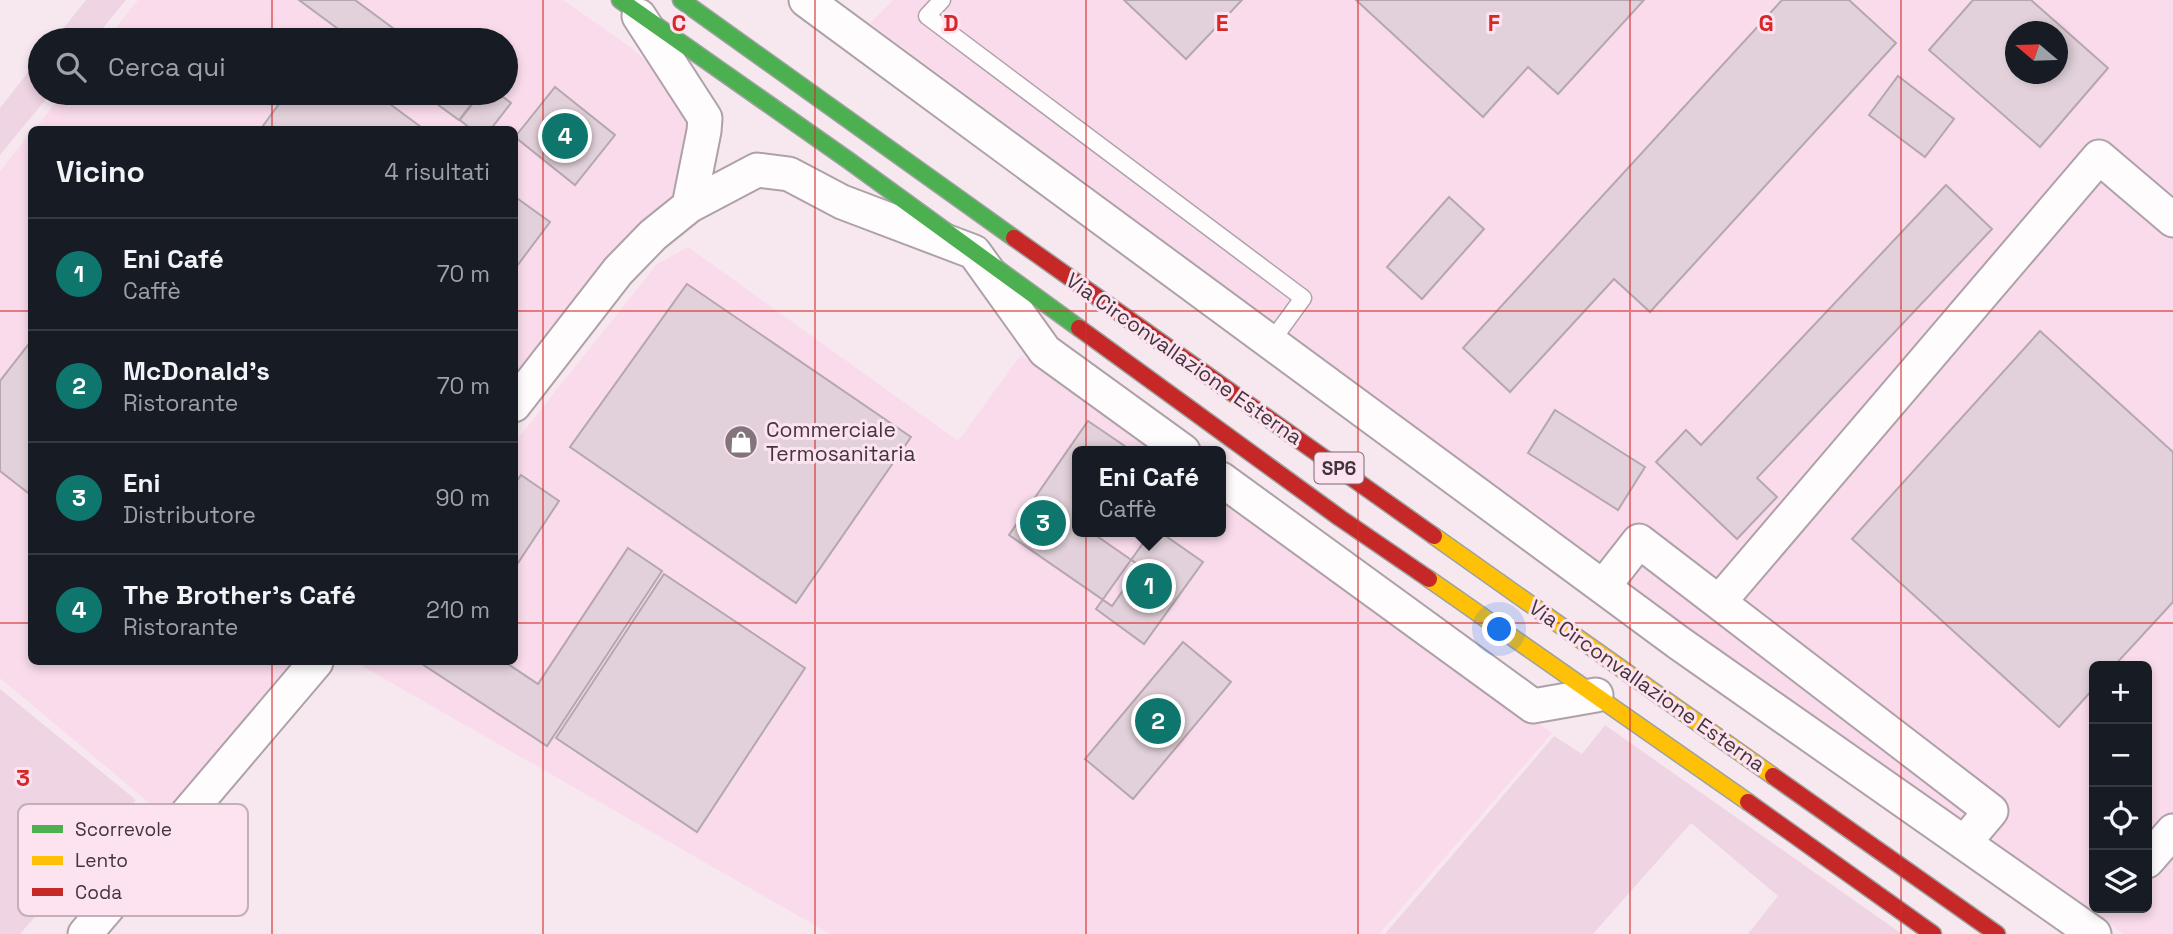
<!DOCTYPE html>
<html lang="it">
<meta charset="utf-8">
<style>
:root{--surface:#171b24;--page:#242831;--text:#f1f3f6;--muted:#9ea1a6;--line:#363941;--accent:#0f766e}
body{margin:0;font-family:"Space Grotesk",sans-serif;background:var(--page);color:var(--text)}
.controls{position:absolute;right:21px;bottom:21px;display:grid;overflow:hidden;border-radius:10px;box-shadow:0 4px 10px #0003}
.controls button{width:63px;height:63px;display:grid;place-items:center;padding:0;border:0;border-bottom:2px solid var(--line);background:var(--surface);color:var(--text);font:35px sans-serif}
.compass{position:absolute;left:2005px;top:21px;width:63px;height:63px;border-radius:50%;background:var(--surface);box-shadow:0 4px 10px #0003;rotate:289deg}
.you{position:absolute;left:1500px;top:630px;width:24px;height:24px;margin:-18px;border:5px solid #fff;border-radius:50%;background:#1a73e8;box-shadow:0 0 0 10px #1a73e833}
.badge{display:grid;place-items:center;width:46px;height:46px;border-radius:50%;background:var(--accent);color:#fff;font-size:23px;font-weight:700}
.pin{position:absolute;translate:-50% -50%;border:4px solid #fff;box-shadow:0 2px 7px #0006}
.popup{position:absolute;left:1072px;top:446px;width:154px;height:91px;box-sizing:border-box;display:grid;place-content:center;border-radius:10px;background:var(--surface);filter:drop-shadow(0 2px 5px #0005);font-size:23px;white-space:nowrap;color:var(--muted)}
.popup b{font-size:26px;color:var(--text)}
.popup::after{content:'';position:absolute;left:50%;top:100%;margin-left:-14px;border:14px solid transparent;border-top-color:var(--surface)}
.list{margin:0;padding:0;list-style:none}
h2{display:flex;justify-content:space-between;align-items:center;height:91px;margin:0;padding:0 28px;font-size:30px}
h2 small{font-size:23px;font-weight:400;color:var(--muted)}
.list li{display:grid;grid-template-columns:46px 1fr auto;gap:21px;align-items:center;box-sizing:border-box;height:112px;padding:0 28px;border-top:2px solid var(--line)}
.list b{display:block;font-size:26px;white-space:nowrap}
.list p{margin:0;font-size:23px;white-space:nowrap;color:var(--muted)}
.list em{font-size:23px;font-style:normal;color:var(--muted)}
.icon{flex:none;width:38px;height:38px;fill:none;stroke:currentColor;stroke-width:2;stroke-linecap:round;stroke-linejoin:round}
.map{position:relative;flex:none;width:2173px;height:934px;overflow:hidden}
.search{position:absolute;background:var(--surface);box-shadow:0 4px 10px #0003;left:28px;top:28px;width:490px;height:77px;display:flex;align-items:center;gap:18px;box-sizing:border-box;padding:0 24px;border-radius:38px;color:var(--muted);font-size:26px}
.panel{position:absolute;background:var(--surface);box-shadow:0 4px 10px #0003;left:28px;top:126px;width:490px;height:539px;border-radius:10px}
.map>svg:first-child{display:block}
.built{fill:#f9dbeb;fill-rule:evenodd}
.green{fill:#efd4e3}
.building{fill:#e2d1da;stroke:#b4a7ae;stroke-width:2;fill-rule:evenodd}
.lines{fill:none;stroke-linecap:round;stroke-linejoin:round}
.lane-casing{stroke:#aea1a8;stroke-width:19}
.street-casing{stroke:#aea1a8;stroke-width:37}
.fast-casing{stroke:#9da2a0;stroke-width:19}
.slow-casing{stroke:#9da2a0;stroke-width:19}
.jam-casing{stroke:#9da2a0;stroke-width:19}
.lane{stroke:#fefcfd;stroke-width:16}
.street{stroke:#fefcfd;stroke-width:33}
.fast{stroke:#4caf50;stroke-width:16}
.slow{stroke:#ffc107;stroke-width:16}
.jam{stroke:#c62828;stroke-width:16}
.grid{fill:none;stroke:#d62828;stroke-width:2;stroke-opacity:0.55}
.labels{text-anchor:middle;stroke-width:6;stroke-linejoin:round;paint-order:stroke}
.shield{fill:#fde2f0;stroke:#7b6972;stroke-width:2}
.shield-label{font-size:19px;font-weight:bold;fill:#43353c}
.street-label{font-size:21px;fill:#43353c;stroke:#fde2f0}
.poi-label{font-size:21px;fill:#43353c;stroke:#fde2f0;text-anchor:start}
.key{fill:#fde2f0;stroke:#c5aeba;stroke-width:2}
.key-label{font-size:19px;fill:#43353c}
.grid-label{font-size:23px;text-anchor:middle;font-weight:bold;fill:#d62828;stroke:#fde2f0;stroke-width:6;stroke-linejoin:round;paint-order:stroke}
</style>
<div class="map">
<svg width="2173" height="934" viewBox="0 0 2173 934">
<rect width="100%" height="100%" fill="#f7e8f0"/>
<path class="built" d="M138 0H563L633 49 699 109 686 204 515 394 514 130H34L63 93H506V40H106Z
M893 0H2173V934H2124L1689 629 870 23ZM2016 32H2058V74H2016ZM2094 666H2147V908H2094Z
M31 132 32 662H301L172 822 0 678V171Z
M688 247 958 441 1021 355 1156 451H1077V532H1221V497L1552 733 1379 934H830L355 662H514L515 442 657 264Z"/>
<path class="green" d="M86 0H126L93 40H54Z
M40 57V93H51L0 155V108Z
M0 689 136 800 20 934H0Z
M1605 725 1902 934H1748L1778 896 1691 823 1593 934H1385L1554 736 1582 754Z"/>
<path class="building" d="M299 0H355L409 40H353Z
M1124 0H1242L1186 59Z
M1356 0H1644L1558 94 1528 67 1483 117Z
M1782 0H1849L1896 43 1650 312 1614 279 1510 392 1463 348Z
M1973 0H2031L2108 68 2040 147 1929 50ZM2016 32H2058V74H2016Z
M1898 76 1954 119 1925 157 1869 115Z
M555 87 615 135 575 185 515 137Z
M287 93H375L425 130H260Z
M422 93H480L459 120Z
M481 93H498L511 103 490 130H472L460 120Z
M1946 185 1992 229 1757 478 1777 497 1737 539 1656 462 1686 430 1701 445Z
M514 196 550 222 514 270Z
M1449 197 1484 229 1422 299 1387 267Z
M687 284 911 437 796 603 570 447Z
M2040 331 2173 452V602L2114 666H2094V688L2059 727 1852 539Z
M32 340V496L0 471V381Z
M1555 410 1645 467 1618 510 1528 453Z
M1088 421 1132 451H1077V532H1091L1140 566 1112 606 1009 535Z
M521 475 559 501 514 569V485Z
M1151 532H1160L1203 562 1144 644 1096 609Z
M628 548 662 571 547 746 419 662H505L538 684Z
M664 574 805 668 697 832 556 738Z
M1183 642 1231 682 1133 799 1085 759Z"/>
<g class="lines">
<g class="lane-casing">
<path id="lane" d="M942 0 927 16 1303 298 1271 342"/>
</g>
<g class="street-casing">
<path id="street" d="M806 0 1679 643 2094 934
M639 16 705 118 704 131 689 206
M514 405 618 271 653 235 689 206 757 170 789 174 842 202 974 252 1045 351 1183 451
M1221 479 1533 706 1596 695
M1603 587 1639 541 1991 811 1964 843
M1719 602 2099 157 2173 220
M2147 861 2173 831
M85 934 316 662"/>
</g>
<g class="fast-casing">
<path id="fast" d="M620 0 848 160 1079 328
M681 0 1014 238"/>
</g>
<g class="slow-casing">
<path id="slow" d="M1434 536 1773 776
M1429 579 1748 802"/>
</g>
<g class="jam-casing">
<path id="jam" d="M1014 238 1434 536
M1079 328 1340 518 1429 579
M1773 776 1997 934
M1748 802 1933 934"/>
</g>
<use href="#lane" class="lane"/>
<use href="#street" class="street"/>
<use href="#fast" class="fast"/>
<use href="#slow" class="slow"/>
<use href="#jam" class="jam"/>
</g>
<path class="grid" d="M272 0V40M543 0V934M815 0V934M1086 0V934M1358 0V934M1630 0V934M1901 0V934M272 93V130M0 311H32M514 311H2173M0 623H32M514 623H2173M272 662V934"/>
<defs>
<g id="shop-disc" transform="scale(1.75)"><circle r="9.5" fill="#82747b" stroke="#fde2f0"/><path d="M-5-2.5h2.3a2.7 3.5 0 0 1 5.4 0H5L5.5 6h-11ZM-1.5-2.5h3a1.5 2.3 0 0 0-3 0Z" fill="#fff"/></g>
</defs>
<g fill-rule="evenodd">
<use href="#shop-disc" x="741" y="442"/>
</g>
<g class="labels">
<rect class="shield" x="1314.5" y="452.5" width="49" height="31" rx="5"/>
<g class="shield-label">
<text x="1339" y="475">SP6</text>
</g>
<g class="street-label">
<text transform="translate(1184 359) rotate(35)" y="7">Via Circonvallazione Esterna</text>
<text transform="translate(1647 686) rotate(35)" y="7">Via Circonvallazione Esterna</text>
</g>
<g class="poi-label">
<text x="766" y="437">Commerciale<tspan x="766" dy="24">Termosanitaria</tspan></text>
</g>
</g>
<rect x="18" y="804" width="230" height="112" rx="10" class="key"/>
<rect x="32" y="825" width="31" height="8" fill="#4caf50"/>
<rect x="32" y="856" width="31" height="9" fill="#ffc107"/>
<rect x="32" y="888" width="31" height="8" fill="#c62828"/>
<g class="key-label">
<text x="75" y="836">Scorrevole</text>
<text x="75" y="867">Lento</text>
<text x="75" y="899">Coda</text>
</g>
<g class="grid-label">
<text x="679" y="31">C</text>
<text x="951" y="31">D</text>
<text x="1222" y="31">E</text>
<text x="1494" y="31">F</text>
<text x="1766" y="31">G</text>
<text x="23" y="786">3</text>
</g>
</svg>
<div class="controls">
<button>+</button>
<button>−</button>
<button><svg class="icon" aria-label="locate" viewBox="0 0 24 24"><circle cx="12" cy="12" r="6"/><path d="M12 2v4M12 18v4M2 12h4M18 12h4"/></svg></button>
<button><svg class="icon" aria-label="layers" viewBox="0 0 24 24"><path d="M12 4l9 5-9 5-9-5zM3 14l9 5 9-5"/></svg></button>
</div>
<svg class="compass" viewBox="-18 -18 36 36"><path d="M0-13l5 13h-10z" fill="#e53935"/><path d="M0 13l5-13h-10z" fill="#9ea1a6"/></svg>
<div class="you"></div>
<div class="pin badge" style="left:1149px;top:586px">1</div>
<div class="popup"><b>Eni Café</b>Caffè</div>
<div class="pin badge" style="left:1158px;top:721px">2</div>
<div class="pin badge" style="left:1043px;top:523px">3</div>
<div class="pin badge" style="left:565px;top:136px">4</div>
<div class="search"><svg class="icon" aria-label="search" viewBox="0 0 24 24"><circle cx="10" cy="10" r="6"/><path d="M15 15l6 6"/></svg>Cerca qui</div>
<section class="panel">
<h2>Vicino<small>4 risultati</small></h2>
<ul class="list">
<li><span class="badge">1</span><div><b>Eni Café</b><p>Caffè</p></div><em>70 m</em></li>
<li><span class="badge">2</span><div><b>McDonald's</b><p>Ristorante</p></div><em>70 m</em></li>
<li><span class="badge">3</span><div><b>Eni</b><p>Distributore</p></div><em>90 m</em></li>
<li><span class="badge">4</span><div><b>The Brother's Café</b><p>Ristorante</p></div><em>210 m</em></li>
</ul>
</section>
</div>
